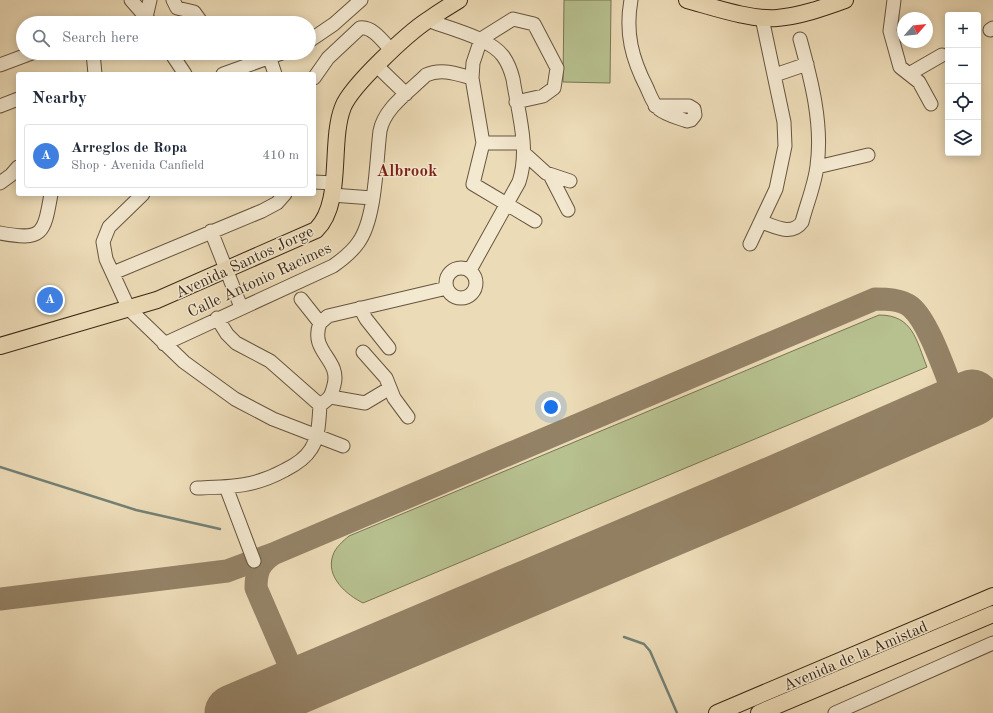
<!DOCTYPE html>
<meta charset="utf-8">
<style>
:root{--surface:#fff;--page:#f6f6f7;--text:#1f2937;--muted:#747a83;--line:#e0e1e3;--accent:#8f2418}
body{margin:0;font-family:"Old Standard TT",serif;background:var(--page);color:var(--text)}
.controls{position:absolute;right:12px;top:12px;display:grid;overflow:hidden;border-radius:4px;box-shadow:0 2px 10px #0003}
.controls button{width:36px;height:36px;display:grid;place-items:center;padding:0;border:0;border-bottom:1px solid var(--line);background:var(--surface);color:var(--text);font:20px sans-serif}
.compass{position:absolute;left:897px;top:12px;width:36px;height:36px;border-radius:50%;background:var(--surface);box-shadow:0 2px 10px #0003;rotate:62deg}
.you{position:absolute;left:551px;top:407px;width:14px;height:14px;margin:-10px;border:3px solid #fff;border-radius:50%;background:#1a73e8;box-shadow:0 0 0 6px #1a73e833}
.badge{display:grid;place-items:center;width:26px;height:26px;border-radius:50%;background:var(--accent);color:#fff;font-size:13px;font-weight:700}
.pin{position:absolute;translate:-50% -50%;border:2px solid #fff;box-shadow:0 1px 4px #0006}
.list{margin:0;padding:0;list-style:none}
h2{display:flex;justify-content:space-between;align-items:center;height:52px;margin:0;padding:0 16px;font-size:17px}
h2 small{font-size:13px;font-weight:400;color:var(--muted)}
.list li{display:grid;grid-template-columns:26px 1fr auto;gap:12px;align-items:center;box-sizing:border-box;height:64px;margin:0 8px 8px;padding:0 8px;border:1px solid var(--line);border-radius:4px}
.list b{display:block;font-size:15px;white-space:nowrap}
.list p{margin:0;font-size:13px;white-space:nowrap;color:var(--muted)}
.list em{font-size:13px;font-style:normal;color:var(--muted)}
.icon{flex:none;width:22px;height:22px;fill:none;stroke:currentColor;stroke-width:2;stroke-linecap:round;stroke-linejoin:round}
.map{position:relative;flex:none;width:993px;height:713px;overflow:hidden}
.search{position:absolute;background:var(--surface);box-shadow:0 2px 10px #0003;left:16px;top:16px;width:300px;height:44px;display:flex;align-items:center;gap:10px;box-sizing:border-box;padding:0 14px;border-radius:22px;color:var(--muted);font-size:15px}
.panel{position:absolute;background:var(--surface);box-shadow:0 2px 10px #0003;left:16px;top:72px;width:300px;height:124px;border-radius:4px}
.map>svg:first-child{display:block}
.green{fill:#b7c08f;stroke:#797452}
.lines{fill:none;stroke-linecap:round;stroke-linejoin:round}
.stream{stroke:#738074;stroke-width:2.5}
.taxiway{stroke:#948266;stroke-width:23}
.runway{stroke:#948266;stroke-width:57}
.minor-casing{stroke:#67553e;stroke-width:15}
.major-casing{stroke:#3b2815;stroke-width:18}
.minor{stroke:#f3e8d0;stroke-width:13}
.major{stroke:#ecdbb7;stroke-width:16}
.labels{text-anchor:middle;stroke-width:3;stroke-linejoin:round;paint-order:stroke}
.street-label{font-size:16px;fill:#3b2815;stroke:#f3e8d0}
.neighbourhood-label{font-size:17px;font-weight:bold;fill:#7a1f14;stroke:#f3e8d0}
</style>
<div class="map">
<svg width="993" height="713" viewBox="0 0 993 713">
<rect width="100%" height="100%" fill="#ecdbb7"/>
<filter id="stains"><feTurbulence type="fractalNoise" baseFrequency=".005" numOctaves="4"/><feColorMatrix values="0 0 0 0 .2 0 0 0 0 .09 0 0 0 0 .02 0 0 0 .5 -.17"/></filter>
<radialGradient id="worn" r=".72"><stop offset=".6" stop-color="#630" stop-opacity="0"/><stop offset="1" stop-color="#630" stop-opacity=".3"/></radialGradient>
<path class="green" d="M564 0H611L610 83 563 82Z
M879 315C913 315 916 340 927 367L363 603C347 595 325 577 333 555 335 548 343 541 349 536Z"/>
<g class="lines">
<path class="stream" d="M0 467 136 510 220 529
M624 637 644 644 650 651 677 713"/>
<path class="taxiway" d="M273 554C259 563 256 572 256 588L298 685
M0 599 227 571 273 554 875 299C886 299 901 299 911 307 930 323 947 379 958 404"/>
<path class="runway" d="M233 713 780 482 972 398"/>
<g class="minor-casing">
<path id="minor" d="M131 0 151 23
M173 0 177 8 194 12 202 23
M631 0C625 33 632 59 647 88 650 95 653 104 659 109 666 115 679 118 687 121L691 120 695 115 694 109 689 106H655
M894 0 890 31 900 67 919 82 931 104
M146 17 150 0
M427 20C448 28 490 38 503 56 508 63 511 71 513 79 518 112 530 149 519 182L470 270
M990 30 993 28
M309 41 334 24 361 0
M93 53 95 74
M171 53 185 74
M268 53 275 74
M0 65 32 53
M377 66 406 94
M223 74 282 53
M909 74 942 55
M775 75 807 64
M314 78 328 58 360 28C373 26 384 43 392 51
M516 102 543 96 554 88 557 68 534 24 513 19 481 39 473 63 472 78 483 143 473 184 535 221
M0 106 18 99
M483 143H523
M524 153 546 173 570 181
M817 167 868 155
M550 175 568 210
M314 182 333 183
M0 183 11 175 18 167
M143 194 109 227 103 242 106 259 129 309 184 362 235 399 273 419 343 446
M332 195 372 198
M762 222C776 227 792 236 802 222 807 203 815 184 817 166 823 124 811 79 800 39
M211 231 241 307
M0 233C43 241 44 234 51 194
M750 244 776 189 785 146 784 122 762 18
M446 283a15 15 0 1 1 30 0a15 15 0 1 1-30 0Z
M113 273 262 211 277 203 285 194
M301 299 320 323
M360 308 366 319 389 348
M217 318 227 334 236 343 270 361 320 405
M164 344 333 266C343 259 351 253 358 243 376 219 376 162 380 131 384 108 410 91 426 75 441 68 457 74 472 78
M363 352 386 378 394 398 408 417
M331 397 365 403 390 388
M226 487 254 561
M197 488C231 487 254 487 285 470 295 465 305 459 311 449 319 437 319 419 320 405 330 398 331 397 334 385 341 359 309 352 320 323L328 316 447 288
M835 713 993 643"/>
</g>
<g class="major-casing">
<path id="major" d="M687 0C713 7 750 20 777 18 800 16 823 8 845 0
M0 346 157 300 316 230C344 203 329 142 343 107 351 86 408 33 428 20 438 13 449 6 459 0
M717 713 993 596
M759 713 993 614"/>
</g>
<use href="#minor" class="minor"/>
<use href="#major" class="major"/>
</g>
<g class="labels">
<g class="street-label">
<text transform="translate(244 261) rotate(-25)" y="6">Avenida Santos Jorge</text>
<text transform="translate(259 279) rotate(-25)" y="6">Calle Antonio Racimes</text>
<text transform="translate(855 655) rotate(-23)" y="6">Avenida de la Amistad</text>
</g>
<g class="neighbourhood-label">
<text x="407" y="176">Albrook</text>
</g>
</g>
<rect width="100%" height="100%" filter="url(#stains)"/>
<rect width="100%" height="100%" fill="url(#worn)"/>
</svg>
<div class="controls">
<button>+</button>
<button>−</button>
<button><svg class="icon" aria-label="locate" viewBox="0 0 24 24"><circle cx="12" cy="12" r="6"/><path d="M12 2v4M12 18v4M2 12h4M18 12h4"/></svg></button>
<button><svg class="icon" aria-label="layers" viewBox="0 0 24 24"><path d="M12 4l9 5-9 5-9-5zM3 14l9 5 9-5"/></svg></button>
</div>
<svg class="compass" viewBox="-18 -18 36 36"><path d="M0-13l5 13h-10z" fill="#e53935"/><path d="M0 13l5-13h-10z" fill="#747a83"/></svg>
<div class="you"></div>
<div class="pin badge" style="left:50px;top:300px;background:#3f7fe0">A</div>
<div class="search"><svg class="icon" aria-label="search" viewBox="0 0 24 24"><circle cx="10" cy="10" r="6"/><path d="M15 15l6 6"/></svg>Search here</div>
<section class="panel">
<h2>Nearby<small></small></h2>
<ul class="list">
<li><span class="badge" style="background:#3f7fe0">A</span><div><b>Arreglos de Ropa</b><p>Shop · Avenida Canfield</p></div><em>410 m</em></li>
</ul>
</section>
</div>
